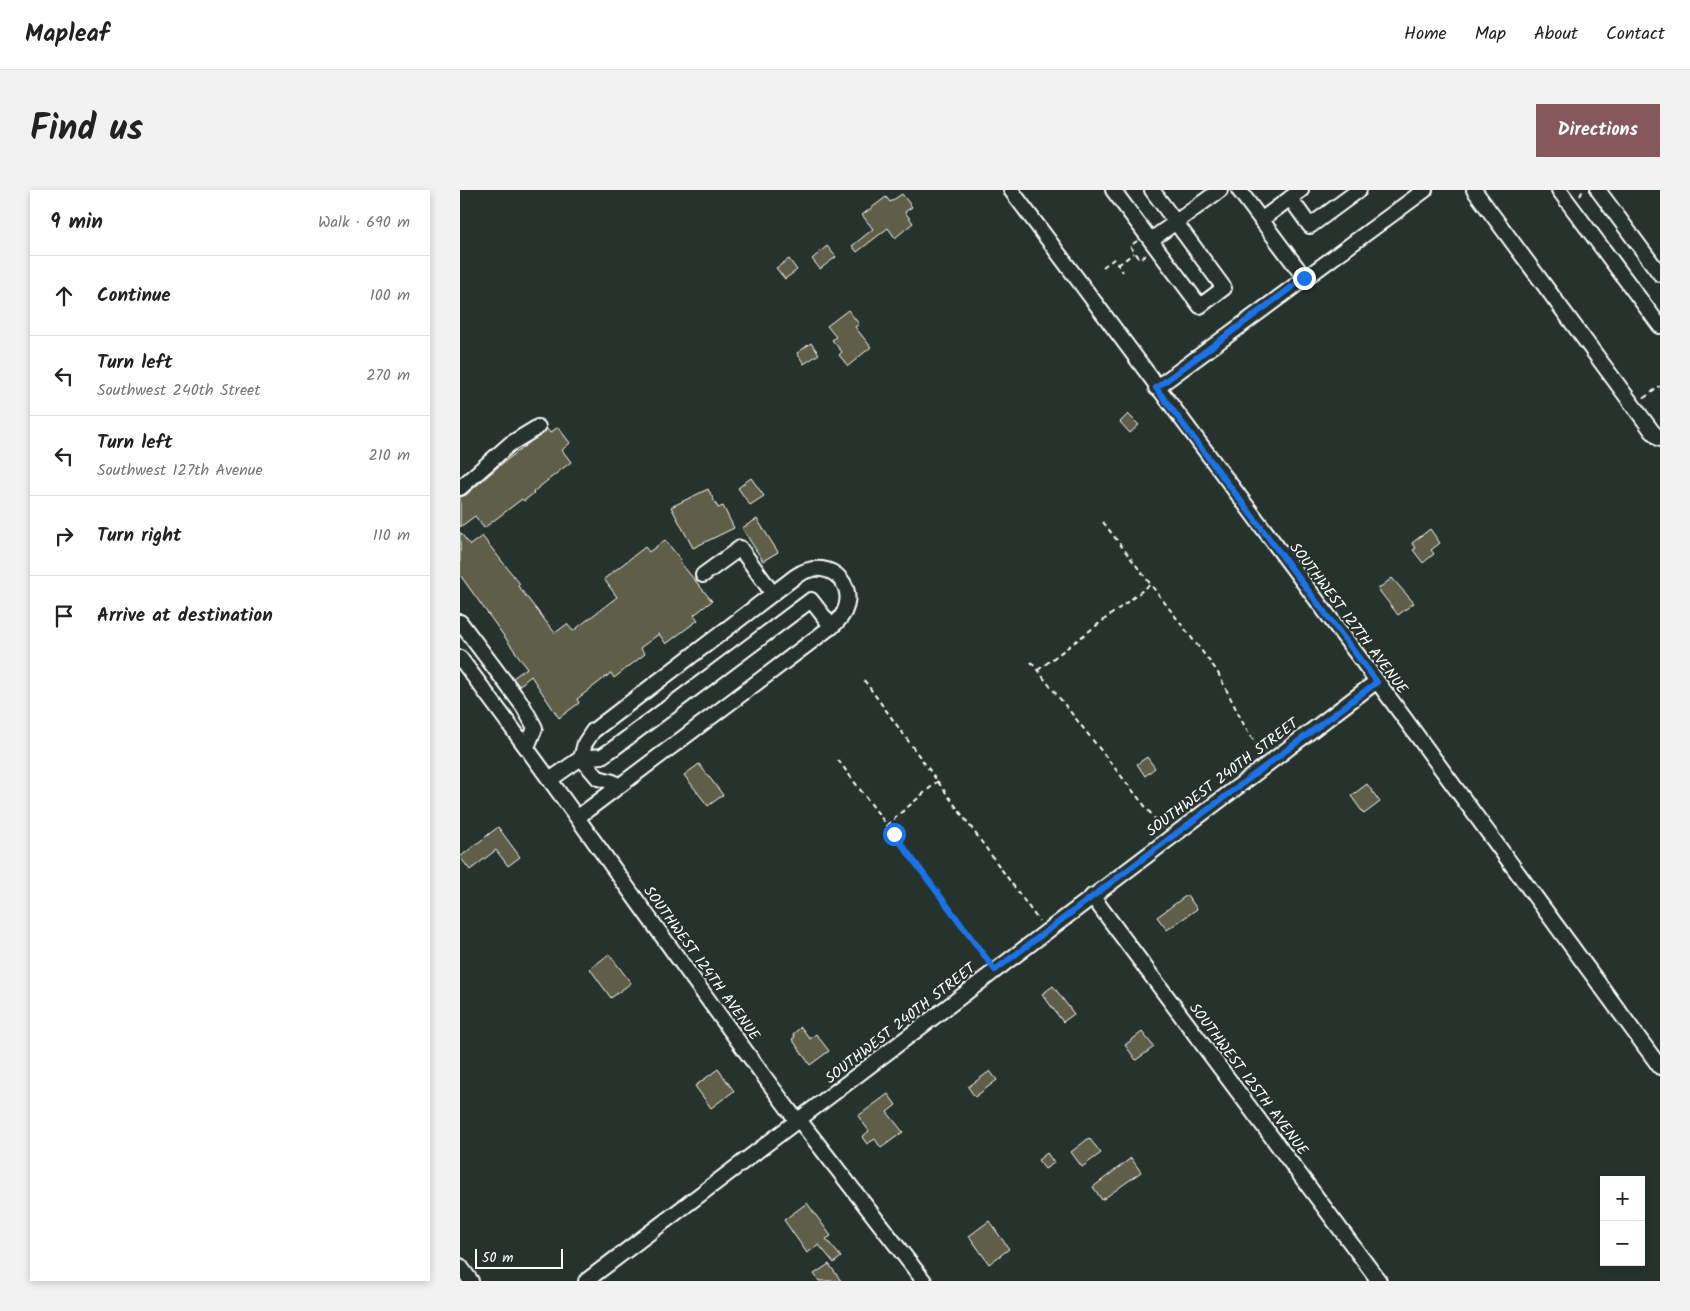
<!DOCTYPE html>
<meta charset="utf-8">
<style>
:root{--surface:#fff;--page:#f2f2f2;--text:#222;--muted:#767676;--line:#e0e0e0;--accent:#85585c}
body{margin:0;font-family:Kalam,sans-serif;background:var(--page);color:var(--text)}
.controls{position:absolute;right:15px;bottom:15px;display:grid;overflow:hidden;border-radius:0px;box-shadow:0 2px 8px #0003}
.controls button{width:45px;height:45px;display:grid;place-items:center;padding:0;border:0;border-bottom:1px solid var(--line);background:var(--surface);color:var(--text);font:25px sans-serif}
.scale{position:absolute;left:15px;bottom:12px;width:88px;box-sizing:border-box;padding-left:5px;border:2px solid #fff;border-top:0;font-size:14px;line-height:18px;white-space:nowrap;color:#fff;-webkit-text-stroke:4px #26332d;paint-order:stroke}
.stop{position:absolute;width:15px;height:15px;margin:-11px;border:4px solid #1a73e8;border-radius:50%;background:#fff}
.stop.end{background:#1a73e8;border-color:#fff;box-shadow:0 1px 5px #0008}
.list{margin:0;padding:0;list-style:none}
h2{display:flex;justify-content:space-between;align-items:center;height:65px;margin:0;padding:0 20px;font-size:21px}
h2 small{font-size:16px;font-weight:400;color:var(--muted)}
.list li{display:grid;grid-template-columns:32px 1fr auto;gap:15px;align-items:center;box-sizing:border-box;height:80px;padding:0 20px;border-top:1px solid var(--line)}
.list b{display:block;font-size:19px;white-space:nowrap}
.list p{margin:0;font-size:16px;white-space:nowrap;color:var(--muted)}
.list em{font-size:16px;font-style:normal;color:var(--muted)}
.icon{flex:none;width:28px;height:28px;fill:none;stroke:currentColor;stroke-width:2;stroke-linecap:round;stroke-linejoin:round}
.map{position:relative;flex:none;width:1200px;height:1091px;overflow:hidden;border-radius:0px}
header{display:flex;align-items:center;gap:30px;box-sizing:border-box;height:70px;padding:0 25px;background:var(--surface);border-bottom:1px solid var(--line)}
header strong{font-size:24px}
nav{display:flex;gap:28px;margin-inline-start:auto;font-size:18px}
.intro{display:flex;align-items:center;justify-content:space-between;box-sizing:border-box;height:120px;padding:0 30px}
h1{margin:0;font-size:35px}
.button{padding:12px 22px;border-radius:0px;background:var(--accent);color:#fff;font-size:18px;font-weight:700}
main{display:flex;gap:30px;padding:0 30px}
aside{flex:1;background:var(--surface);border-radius:0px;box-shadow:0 2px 8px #0003}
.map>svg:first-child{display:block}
.building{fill:#5f5e4a;stroke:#fff}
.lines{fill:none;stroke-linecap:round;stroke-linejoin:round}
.minor-casing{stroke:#fff;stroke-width:18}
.path{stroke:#fff;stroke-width:2;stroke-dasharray:5 4;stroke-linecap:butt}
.minor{stroke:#26332d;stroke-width:14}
.route{stroke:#1a73e8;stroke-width:6}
.labels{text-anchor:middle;stroke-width:4.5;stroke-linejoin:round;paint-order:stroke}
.street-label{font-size:15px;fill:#fff;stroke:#26332d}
</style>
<header>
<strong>Mapleaf</strong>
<nav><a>Home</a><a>Map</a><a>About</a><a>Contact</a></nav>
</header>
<div class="intro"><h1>Find us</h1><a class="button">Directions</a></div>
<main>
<aside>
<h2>9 min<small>Walk · 690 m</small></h2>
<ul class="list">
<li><svg class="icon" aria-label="ahead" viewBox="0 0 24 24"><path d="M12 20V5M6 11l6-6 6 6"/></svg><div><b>Continue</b></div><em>100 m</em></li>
<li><svg class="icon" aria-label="left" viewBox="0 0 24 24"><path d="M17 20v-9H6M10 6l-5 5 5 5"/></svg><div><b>Turn left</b><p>Southwest 240th Street</p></div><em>270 m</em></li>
<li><svg class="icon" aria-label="left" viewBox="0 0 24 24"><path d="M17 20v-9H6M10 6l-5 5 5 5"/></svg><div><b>Turn left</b><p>Southwest 127th Avenue</p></div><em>210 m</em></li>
<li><svg class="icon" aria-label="right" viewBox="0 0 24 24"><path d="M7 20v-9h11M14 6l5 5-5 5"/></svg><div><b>Turn right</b></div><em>110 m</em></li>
<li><svg class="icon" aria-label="arrive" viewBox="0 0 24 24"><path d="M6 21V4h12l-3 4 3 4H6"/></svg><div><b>Arrive at destination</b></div></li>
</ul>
</aside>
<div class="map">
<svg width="1200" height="1091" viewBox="0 0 1200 1091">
<rect width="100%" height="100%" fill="#26332d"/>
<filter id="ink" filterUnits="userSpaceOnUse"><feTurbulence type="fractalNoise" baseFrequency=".02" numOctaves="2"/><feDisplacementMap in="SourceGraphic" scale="10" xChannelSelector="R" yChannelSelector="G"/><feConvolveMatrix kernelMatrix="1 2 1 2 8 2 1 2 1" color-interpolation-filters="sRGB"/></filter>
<g filter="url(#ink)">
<path class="building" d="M442 4 452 17 445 22 453 33 435 48 428 38 397 62 392 56 413 39 402 25 426 7 430 12Z
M367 56 376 67 360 79 352 69Z
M329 69 337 80 325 89 316 78Z
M388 120 399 134 395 137 411 157 388 176 379 165 382 162 372 150 376 147 367 136Z
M351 153 359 164 344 174 337 163Z
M668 224 679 235 670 243 660 232Z
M98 237 110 253 102 260 111 272 73 302 74 303 64 311 62 309 24 338 15 326 0 337V307L6 305 39 276 87 239 90 243Z
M291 288 304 306 290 315 278 298Z
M248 299 258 318 263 316 274 338 233 358 211 317Z
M297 329 318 362 303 371 282 338Z
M970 339 980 353 971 360 974 364 963 373 953 360 956 358 952 353Z
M0 342 10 355 22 346 60 394 58 396 95 443 107 434 113 441 157 407 144 389 185 357 189 362 205 350 221 370 219 371 252 411 234 425 238 430 206 454 199 444 180 458 185 464 154 488 151 483 117 509 119 513 99 528 71 486 59 496 53 488 67 478 0 385Z
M932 388 954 413 938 425 918 399Z
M687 567 695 578 685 586 677 574Z
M239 574 263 605 248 616 224 585Z
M907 594 920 612 904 624 891 606Z
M38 637 60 667 48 676 36 660 10 680 0 667Z
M727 705 737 719 707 740 697 727Z
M149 764 171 793 151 808 130 779Z
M593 796 614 824 603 832 582 804Z
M341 837 350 849 356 844 369 861 350 875 332 849 335 847 333 844Z
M682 842 694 857 676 870 665 855Z
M258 879 274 901 251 918 235 896Z
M530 881 537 890 515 907 508 897Z
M428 904 436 915 427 922 443 942 421 958 415 949 407 954 402 947 409 941 398 926Z
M629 948 641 963 622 977 611 962Z
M587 963 594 973 585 979 578 970Z
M671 968 681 982 642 1010 633 997Z
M347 1013 371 1046 366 1049 381 1067 374 1073 359 1055 347 1063 324 1030Z
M529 1031 549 1059 529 1074 509 1046Z
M369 1074 381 1091H359L354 1084Z"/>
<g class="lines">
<g class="minor-casing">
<path id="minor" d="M551 0 917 491 1200 877
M653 0 740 116 764 98 692 0
M779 0 844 87
M1014 0 1192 241 1200 249
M1099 0 1200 136
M1138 0 1200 84
M830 8 850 36 899 0
M801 30 841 0
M691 50 760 0
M696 198 965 0
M0 298 50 254 78 237
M243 385 280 358 313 404
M0 432 63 516 73 534 75 538 67 557
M0 468C113 618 219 773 332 924L340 931 464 1091
M121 568 142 566 154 558 351 410 372 437
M121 568 138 588 153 592 157 598
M91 589 121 568 125 553 133 541 336 386C372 362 406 403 376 433L118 627
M632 706 919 1091
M0 1076 11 1091
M126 1091 917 491"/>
</g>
<path class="path" d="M1120 6 1123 0
M677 51 670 56 680 69 686 65
M658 75 674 63
M643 77 654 69 663 82
M1184 208 1200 196
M643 332 757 481 785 537 801 562
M571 472 703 639
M578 480 691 394
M404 490 579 731
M378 570 528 770
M427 635 478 591"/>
<use href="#minor" class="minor"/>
</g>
</g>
<g class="lines" filter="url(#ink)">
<path class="route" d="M434 644 535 780 917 492 696 198 844 88"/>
</g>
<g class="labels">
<g class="street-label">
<text transform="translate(889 428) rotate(53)" y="5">SOUTHWEST 127TH AVENUE</text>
<text transform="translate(762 587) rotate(-37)" y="5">SOUTHWEST 240TH STREET</text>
<text transform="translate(242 773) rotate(54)" y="5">SOUTHWEST 124TH AVENUE</text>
<text transform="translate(440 833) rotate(-38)" y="5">SOUTHWEST 240TH STREET</text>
<text transform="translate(789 889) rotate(53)" y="5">SOUTHWEST 125TH AVENUE</text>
</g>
</g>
</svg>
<div class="controls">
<button>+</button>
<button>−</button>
</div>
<div class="scale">50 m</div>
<div class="stop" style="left:434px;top:644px"></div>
<div class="stop end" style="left:844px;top:88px"></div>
</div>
</main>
